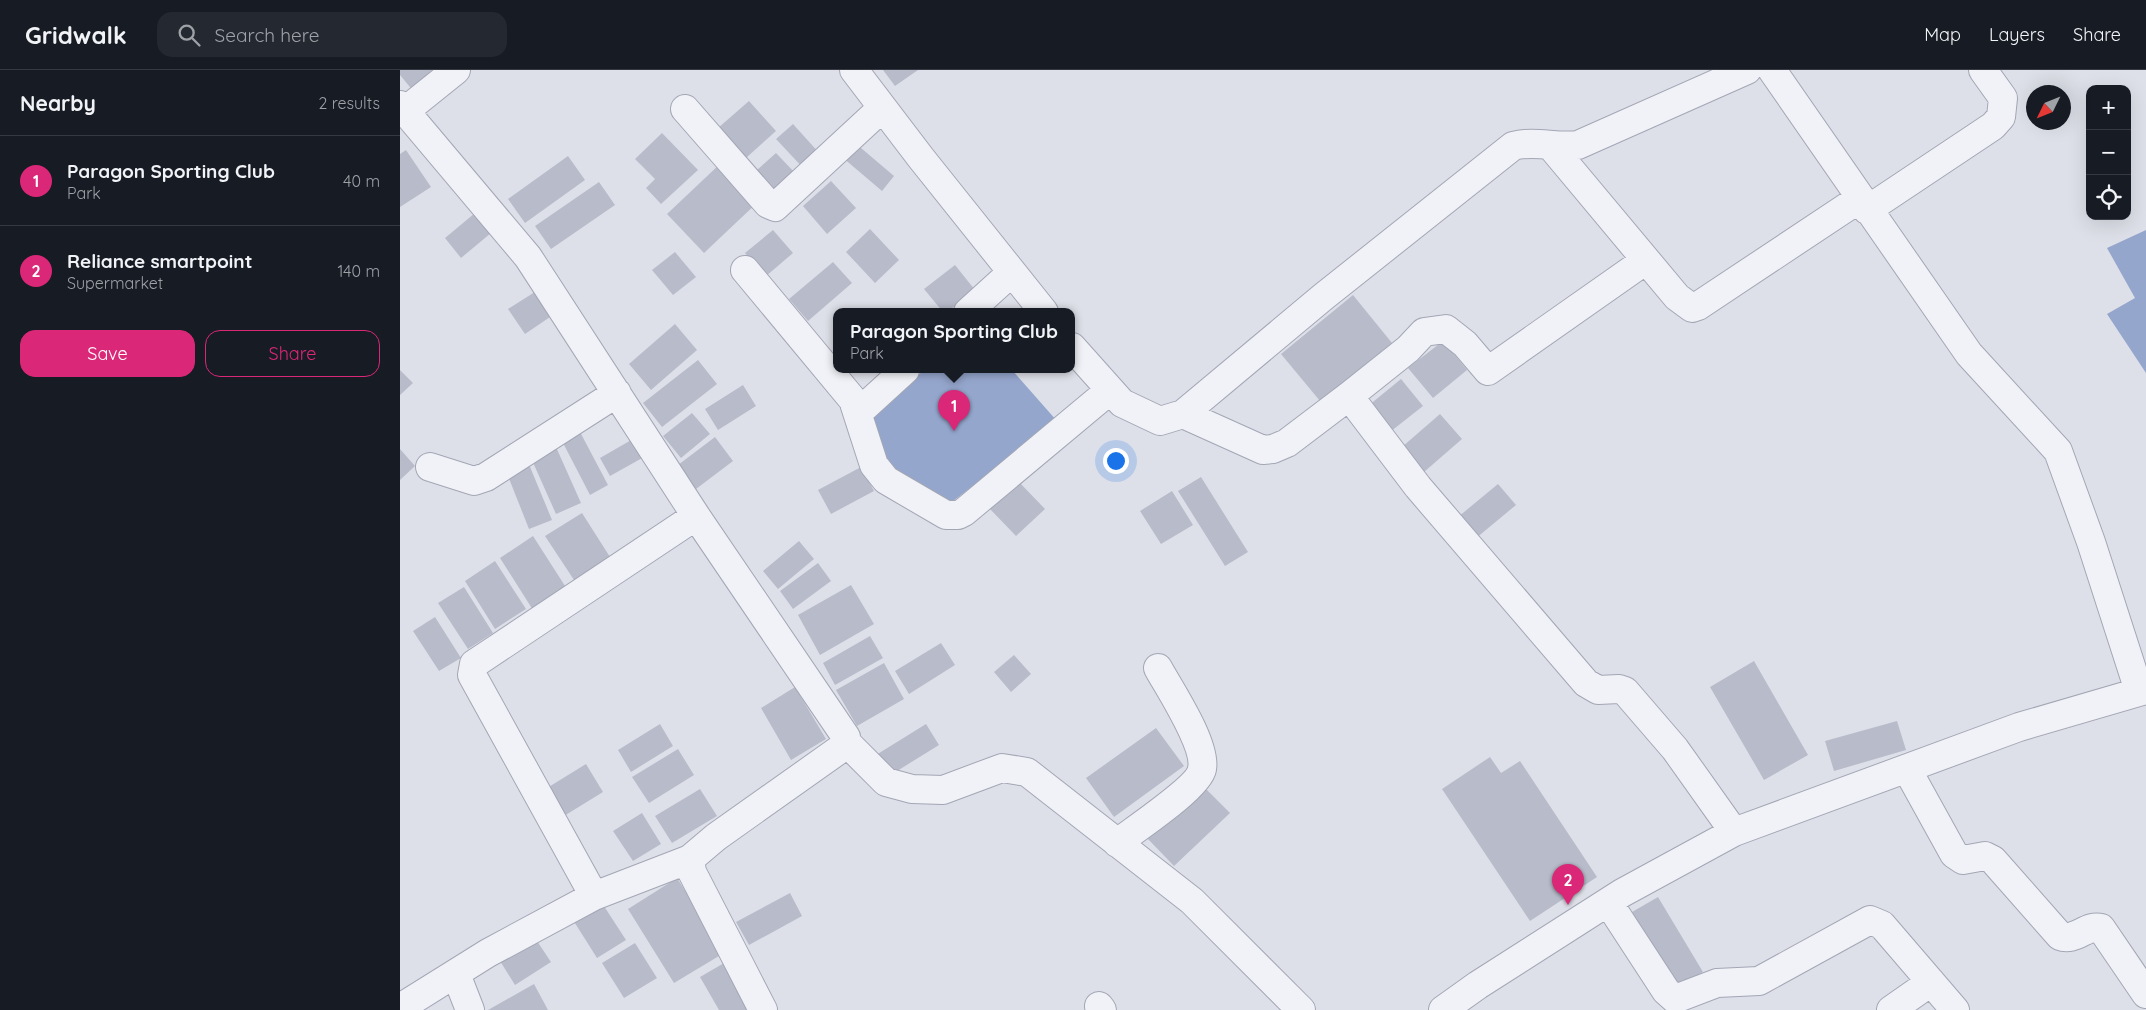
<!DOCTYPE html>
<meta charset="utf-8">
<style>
:root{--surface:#171b24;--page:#242831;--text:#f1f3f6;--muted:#9ea1a6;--line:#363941;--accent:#db2777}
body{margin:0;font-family:Quicksand,sans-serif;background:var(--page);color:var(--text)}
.controls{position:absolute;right:15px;top:15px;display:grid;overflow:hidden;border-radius:10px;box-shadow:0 5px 20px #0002}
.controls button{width:45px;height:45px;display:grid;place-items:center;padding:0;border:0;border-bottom:1px solid var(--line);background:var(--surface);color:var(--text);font:25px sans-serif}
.compass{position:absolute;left:1626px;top:15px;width:45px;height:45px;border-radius:50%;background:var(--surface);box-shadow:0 5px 20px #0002;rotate:227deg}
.you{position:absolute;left:715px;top:390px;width:18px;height:18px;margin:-12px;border:4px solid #fff;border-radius:50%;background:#1a73e8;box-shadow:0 0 0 8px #1a73e833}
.badge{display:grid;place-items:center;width:32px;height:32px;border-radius:50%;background:var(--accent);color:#fff;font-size:16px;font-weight:700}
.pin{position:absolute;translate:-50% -41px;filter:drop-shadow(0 1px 2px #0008)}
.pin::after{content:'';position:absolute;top:26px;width:18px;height:15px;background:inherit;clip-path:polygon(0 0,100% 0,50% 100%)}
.popup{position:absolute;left:433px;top:238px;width:242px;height:65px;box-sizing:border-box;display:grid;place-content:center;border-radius:10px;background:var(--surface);filter:drop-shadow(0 1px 4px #0005);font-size:16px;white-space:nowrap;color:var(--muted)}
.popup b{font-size:19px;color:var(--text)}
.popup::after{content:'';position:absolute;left:50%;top:100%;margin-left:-10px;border:10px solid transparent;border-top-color:var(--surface)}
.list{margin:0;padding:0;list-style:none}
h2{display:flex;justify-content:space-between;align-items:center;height:65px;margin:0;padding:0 20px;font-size:21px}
h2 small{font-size:16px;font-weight:400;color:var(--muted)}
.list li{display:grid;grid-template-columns:32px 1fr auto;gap:15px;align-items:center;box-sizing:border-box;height:90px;padding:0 20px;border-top:1px solid var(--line)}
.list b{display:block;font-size:19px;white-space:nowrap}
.list p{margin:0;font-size:16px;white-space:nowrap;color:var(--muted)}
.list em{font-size:16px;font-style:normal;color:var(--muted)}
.actions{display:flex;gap:10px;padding:15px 20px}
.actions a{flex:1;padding:11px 0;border:1px solid var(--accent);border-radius:15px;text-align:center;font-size:18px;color:var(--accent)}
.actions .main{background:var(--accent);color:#fff}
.icon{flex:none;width:28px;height:28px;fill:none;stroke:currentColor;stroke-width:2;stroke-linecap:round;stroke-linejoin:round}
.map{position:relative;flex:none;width:1746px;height:940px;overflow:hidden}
header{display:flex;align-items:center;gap:30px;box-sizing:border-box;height:70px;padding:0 25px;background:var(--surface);border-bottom:1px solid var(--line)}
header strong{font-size:24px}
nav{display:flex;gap:28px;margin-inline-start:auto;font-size:18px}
.search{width:350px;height:45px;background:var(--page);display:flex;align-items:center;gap:12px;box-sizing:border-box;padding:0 18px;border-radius:15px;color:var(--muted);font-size:19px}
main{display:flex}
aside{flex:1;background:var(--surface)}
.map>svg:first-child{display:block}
.water{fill:#95a6cd}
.building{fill:#b8bbca}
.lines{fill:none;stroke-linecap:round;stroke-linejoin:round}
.minor-casing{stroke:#a3a6b4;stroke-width:30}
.minor{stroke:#f1f2f7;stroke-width:28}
</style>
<header>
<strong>Gridwalk</strong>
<div class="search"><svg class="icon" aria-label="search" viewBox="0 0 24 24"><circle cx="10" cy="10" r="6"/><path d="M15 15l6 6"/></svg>Search here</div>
<nav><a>Map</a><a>Layers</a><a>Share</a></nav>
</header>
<main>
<aside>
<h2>Nearby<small>2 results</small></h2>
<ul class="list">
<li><span class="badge">1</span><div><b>Paragon Sporting Club</b><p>Park</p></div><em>40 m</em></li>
<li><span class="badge">2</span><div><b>Reliance smartpoint</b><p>Supermarket</p></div><em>140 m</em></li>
</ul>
<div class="actions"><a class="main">Save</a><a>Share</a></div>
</aside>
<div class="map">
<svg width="1746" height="940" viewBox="0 0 1746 940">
<rect width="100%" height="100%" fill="#dee0e9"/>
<path class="water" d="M1746 160V303L1707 244 1735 228 1707 178Z
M524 300H612L657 351 548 435 490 403 473 346Z"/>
<path class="building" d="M0 0H41L14 22 0 5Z
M483 0H518L495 16Z
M349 31 376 61 346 88 318 58Z
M393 54 421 85 405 100 376 69Z
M262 63 298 100 261 134 246 118 255 109 235 89Z
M454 72 494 106 482 121 442 87Z
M6 80 31 117 0 137V84Z
M376 83 397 105 378 123 357 100Z
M168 86 185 110 125 153 108 129Z
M322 92 359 131 304 183 267 144Z
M431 111 456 138 427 164 403 136Z
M199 112 215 135 151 179 135 156Z
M81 138 97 158 61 188 45 168Z
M470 159 499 190 475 213 446 182Z
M373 160 393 183 365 207 345 183Z
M275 182 296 207 273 225 252 200Z
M433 192 452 213 408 251 389 229Z
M555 195 575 220 547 242H543L524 219Z
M138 220 153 245 125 264 108 239Z
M953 225 992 273 920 331 881 284Z
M275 254 297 280 251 320 229 294Z
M1043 271 1067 300 1033 328 1008 298Z
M298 290 317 314 262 357 243 333Z
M0 300 13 313 0 325Z
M1001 309 1023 336 990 362 968 336Z
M343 315 356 336 318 360 305 339Z
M292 343 310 364 281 388 263 366Z
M1040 344 1062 369 1024 402 1002 377Z
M179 360 208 415 190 425 161 369Z
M315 367 333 391 296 419 278 395Z
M233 369 244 387 210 406 200 388Z
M156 377 181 433 156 444 131 388Z
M0 379 15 396 0 410Z
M128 392 152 450 129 459 106 401Z
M461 397 474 421 431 444 418 420Z
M801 407 848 482 825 496 778 421Z
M619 412 645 439 616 466 590 439Z
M1098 414 1116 435 1075 469 1058 447Z
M772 421 793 455 761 474 740 441Z
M182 443 210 487 174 510 145 466Z
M133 466 167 519 133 540 100 488Z
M399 471 414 489 378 519 363 501Z
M95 491 126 539 95 559 65 511Z
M418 493 431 511 393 539 380 521Z
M451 515 474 554 420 585 398 545Z
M64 517 93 563 68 579 38 533Z
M35 547 61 588 39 601 13 561Z
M470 566 483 588 435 615 423 593Z
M541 573 555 595 509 624 495 601Z
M614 585 631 604 611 622 594 602Z
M1354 591 1408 685 1364 710 1310 617Z
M484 593 504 629 457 656 436 620Z
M395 617 426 669 391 690 361 638Z
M1497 651 1506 680 1434 701 1425 671Z
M260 654 273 676 231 702 218 680Z
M526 654 539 675 489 706 476 685Z
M756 658 784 696 714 747 686 708Z
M278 679 294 705 249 733 232 707Z
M1090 687 1101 703 1120 691 1197 807 1130 851 1042 719Z
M186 694 203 722 164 746 147 718Z
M802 715 830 743 774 796 747 768Z
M300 719 317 746 272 773 255 746Z
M242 743 261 774 233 791 213 761Z
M277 808 324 883 274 913 228 839Z
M390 823 402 846 349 875 336 852Z
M1258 827 1303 902 1277 917 1232 842Z
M202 833 226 870 197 888 173 850Z
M135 868 151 892 115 915 100 891Z
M235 873 257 908 224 928 202 893Z
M331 889 349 940H319L300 907Z
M134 914 148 940H88Z"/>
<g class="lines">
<g class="minor-casing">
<path id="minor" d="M454 0 521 88 644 242
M1372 0 1569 284 1658 381 1691 472 1739 621
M0 35 128 187 296 446 446 667 443 677 316 767 290 789 292 802 363 940
M285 39 368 134 375 137 482 38
M5 41 56 0
M1150 75 1277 227 1292 238 1298 236 1459 129
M1467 140 1593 56 1601 47 1603 28 1583 0
M345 200 453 330 474 395 486 410 546 445H558L564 442 709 321
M568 242 612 202
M672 277 722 333 760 351 783 344 923 227 1113 76C1135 70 1156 78 1178 75L1347 0
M949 326 1018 417 1186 613 1198 620 1219 619 1225 621 1275 679 1334 762
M459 342 505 300
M783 344 863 380 873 379 887 373 949 326 1008 279 1024 262 1046 259 1065 274 1088 301 1246 190
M30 397 74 411 86 407 217 323
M446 672 486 712 512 719 543 720 602 698 627 702 792 831 901 940
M1507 699 1554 784 1563 790 1585 786 1593 790 1660 866C1675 872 1687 854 1701 858L1746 924
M717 773C734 760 799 717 802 699 807 675 770 620 758 598
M194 826 72 605 74 594 296 446
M1208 832 1266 921 1275 929 1317 913 1359 911 1470 850 1482 855 1555 940
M56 904 70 940
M699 936 702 940
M0 938 88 883 194 826 290 789
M1043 940 1078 915 1222 823 1334 762 1619 657 1746 620
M1491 940 1531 912"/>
</g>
<use href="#minor" class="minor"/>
</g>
</svg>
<div class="controls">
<button>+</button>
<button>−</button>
<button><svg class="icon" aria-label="locate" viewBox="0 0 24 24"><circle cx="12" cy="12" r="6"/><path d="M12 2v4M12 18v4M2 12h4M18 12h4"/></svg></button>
</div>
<svg class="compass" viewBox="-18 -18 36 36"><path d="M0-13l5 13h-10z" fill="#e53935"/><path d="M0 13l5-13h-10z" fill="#9ea1a6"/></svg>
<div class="you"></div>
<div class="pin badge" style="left:554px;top:361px">1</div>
<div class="popup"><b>Paragon Sporting Club</b>Park</div>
<div class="pin badge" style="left:1168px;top:835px">2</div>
</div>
</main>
